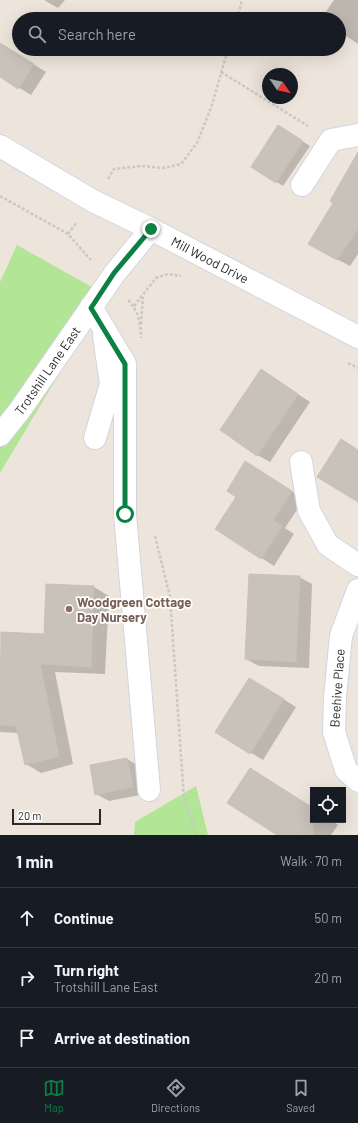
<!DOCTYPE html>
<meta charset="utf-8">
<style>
:root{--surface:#171b24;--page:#20242c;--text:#f1f3f6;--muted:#9ea1a6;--line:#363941;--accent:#0b8043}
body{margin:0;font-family:Barlow,sans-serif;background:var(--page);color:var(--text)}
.controls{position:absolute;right:12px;bottom:12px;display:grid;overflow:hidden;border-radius:0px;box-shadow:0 4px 16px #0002}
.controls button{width:36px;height:36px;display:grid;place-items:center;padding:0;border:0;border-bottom:1px solid var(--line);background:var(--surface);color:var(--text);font:20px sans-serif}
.compass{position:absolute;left:262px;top:68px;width:36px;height:36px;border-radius:50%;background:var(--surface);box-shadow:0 4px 16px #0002;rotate:124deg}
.scale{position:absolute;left:12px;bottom:10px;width:89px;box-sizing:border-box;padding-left:4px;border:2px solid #2a2a2a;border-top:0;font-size:11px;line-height:14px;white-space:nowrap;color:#2a2a2a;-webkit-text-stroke:3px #fff;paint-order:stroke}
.stop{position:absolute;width:12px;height:12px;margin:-9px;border:3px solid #0b8043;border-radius:50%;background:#fff}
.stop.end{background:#0b8043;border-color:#fff;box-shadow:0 1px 4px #0008}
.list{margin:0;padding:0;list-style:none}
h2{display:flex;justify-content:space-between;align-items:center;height:52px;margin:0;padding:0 16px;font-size:17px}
h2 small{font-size:13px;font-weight:400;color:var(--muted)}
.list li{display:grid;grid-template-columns:26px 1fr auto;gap:12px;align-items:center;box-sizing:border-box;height:60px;padding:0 16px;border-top:1px solid var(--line)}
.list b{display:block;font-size:15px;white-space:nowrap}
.list p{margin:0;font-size:13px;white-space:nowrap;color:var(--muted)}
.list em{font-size:13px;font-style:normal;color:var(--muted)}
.icon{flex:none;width:22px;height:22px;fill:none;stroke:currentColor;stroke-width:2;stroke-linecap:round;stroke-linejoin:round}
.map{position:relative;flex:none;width:358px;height:835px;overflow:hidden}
.search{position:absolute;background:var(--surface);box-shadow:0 4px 16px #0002;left:12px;right:12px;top:12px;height:44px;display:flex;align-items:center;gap:10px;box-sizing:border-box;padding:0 14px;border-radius:22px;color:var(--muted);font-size:15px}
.sheet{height:232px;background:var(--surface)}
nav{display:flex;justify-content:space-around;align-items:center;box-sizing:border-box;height:56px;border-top:1px solid var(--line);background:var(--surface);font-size:11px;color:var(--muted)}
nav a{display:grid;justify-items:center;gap:2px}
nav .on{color:var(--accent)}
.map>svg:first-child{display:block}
.green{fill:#b3e596}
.shadow{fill:#0003}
.building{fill:#c8c2bb;stroke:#c8c1b5}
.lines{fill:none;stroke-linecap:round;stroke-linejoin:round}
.minor-casing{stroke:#d1d5e3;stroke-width:24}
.path{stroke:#c8c8c8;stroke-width:2.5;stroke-dasharray:3 2;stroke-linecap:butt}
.minor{stroke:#fff;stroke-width:22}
.route{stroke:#0b8043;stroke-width:5}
.education-dot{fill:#8d6e63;stroke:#fff;stroke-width:1.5}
.labels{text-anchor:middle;stroke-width:3.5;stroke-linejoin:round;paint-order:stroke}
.street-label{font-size:13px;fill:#2a2a2a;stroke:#fff}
.education-label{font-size:13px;font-weight:bold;fill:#785e54;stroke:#fff;text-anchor:start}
</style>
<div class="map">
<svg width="358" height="835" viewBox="0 0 358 835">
<rect width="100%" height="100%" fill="#ede5db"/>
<path class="green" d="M17 245 106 295 0 473V282Z
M196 786 208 835H134L135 822Z"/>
<path class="shadow" d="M44 0H65L58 8Z
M334 0H358V44L339 31V19H321Z
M0 43 46 72 31 95 0 76Z
M285 130 310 146 283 186 252 166Z
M358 168V254L350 266 321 251Z
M261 370 310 402 270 462 257 455Z
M258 470 304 499 285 528 294 534 274 566 216 529Z
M299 577 312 584 309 668 259 666 246 659Z
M47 585 94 587 109 596 105 674 55 672 73 764 41 773 26 764 18 733 0 732V667L2 633 45 635Z
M262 686 296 707 263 760 217 732Z
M127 759 139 766 145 794 109 801 96 794Z
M250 769 313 808V820H331L338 825 331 835H279Z"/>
<path class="building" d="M0 43 34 64 18 89 0 77Z
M278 125 303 141 276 183 251 167Z
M358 152V228L337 260 308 244 333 203 330 201Z
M261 369 298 394 257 456 220 430Z
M341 439 358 450V502L317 477Z
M245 461 292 491 273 520 282 526 261 559 215 529 236 497 227 491Z
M249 574 300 576 296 662 245 659Z
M46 584 94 586 91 667 40 664 59 756 25 765 16 726 0 725 1 632 44 634Z
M249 678 284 699 250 754 215 732Z
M127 758 133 787 95 795 90 765Z
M250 768 313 808V835H277L227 803Z"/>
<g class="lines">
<g class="minor-casing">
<g id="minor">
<path id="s1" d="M0 146 93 201 151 229 358 337"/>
<path d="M302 185 331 140 358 135"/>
<path d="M91 307 125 364V514L149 790"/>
<path id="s2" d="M0 435 20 410 115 273 151 229"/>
<path d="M95 438 111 384 104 336"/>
<path d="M301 462 309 511 328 545 358 565"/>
<path d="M358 590 341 636 335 697 334 732 346 770 358 781"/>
</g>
</g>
<path class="path" d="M237 19 242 0
M221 72 308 126
M108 179 114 169 142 166 164 168 181 164 197 143 212 105 228 49
M0 196 68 234 91 260
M68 234 77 222
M128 300C138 310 141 324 141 338
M134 306 156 278 168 274 181 276
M141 324 143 297
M348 363 358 368
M155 536 170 597 184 799 197 835"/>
<use href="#minor" class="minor"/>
</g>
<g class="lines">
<path class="route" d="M125 514V364L91 308 114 273 151 229"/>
</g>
<circle class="education-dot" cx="69" cy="609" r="4"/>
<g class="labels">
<g class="street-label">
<text dy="5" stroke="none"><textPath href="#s1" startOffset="239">Mill Wood Drive</textPath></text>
<text dy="5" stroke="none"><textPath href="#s2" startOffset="80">Trotshill Lane East</textPath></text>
<text transform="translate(337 688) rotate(-86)" y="5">Beehive Place</text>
</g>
<g class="education-label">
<text x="77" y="607">Woodgreen Cottage<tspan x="77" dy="15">Day Nursery</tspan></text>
</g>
</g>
</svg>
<div class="controls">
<button><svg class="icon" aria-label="locate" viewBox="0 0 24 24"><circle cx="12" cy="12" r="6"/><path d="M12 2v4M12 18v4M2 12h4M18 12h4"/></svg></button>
</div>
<svg class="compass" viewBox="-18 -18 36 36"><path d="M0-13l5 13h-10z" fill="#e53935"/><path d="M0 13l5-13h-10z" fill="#9ea1a6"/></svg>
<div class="scale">20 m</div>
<div class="stop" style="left:125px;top:514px"></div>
<div class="stop end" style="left:151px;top:229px"></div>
<div class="search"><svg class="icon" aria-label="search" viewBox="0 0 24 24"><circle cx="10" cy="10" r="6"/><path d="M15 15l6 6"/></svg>Search here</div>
</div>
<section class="sheet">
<h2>1 min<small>Walk · 70 m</small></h2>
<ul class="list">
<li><svg class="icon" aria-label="ahead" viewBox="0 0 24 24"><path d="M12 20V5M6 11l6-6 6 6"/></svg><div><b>Continue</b></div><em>50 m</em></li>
<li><svg class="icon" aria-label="right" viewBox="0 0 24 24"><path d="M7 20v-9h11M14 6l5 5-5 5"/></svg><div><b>Turn right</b><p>Trotshill Lane East</p></div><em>20 m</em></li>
<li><svg class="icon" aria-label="arrive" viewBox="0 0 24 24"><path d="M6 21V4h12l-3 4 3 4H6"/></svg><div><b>Arrive at destination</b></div></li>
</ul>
</section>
<nav>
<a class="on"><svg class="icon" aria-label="map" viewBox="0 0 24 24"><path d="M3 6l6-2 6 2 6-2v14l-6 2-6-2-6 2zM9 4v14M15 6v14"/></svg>Map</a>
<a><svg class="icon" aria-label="directions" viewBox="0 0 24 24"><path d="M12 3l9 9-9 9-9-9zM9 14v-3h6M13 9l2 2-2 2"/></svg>Directions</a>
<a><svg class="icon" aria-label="saved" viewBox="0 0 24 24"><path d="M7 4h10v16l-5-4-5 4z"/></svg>Saved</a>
</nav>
